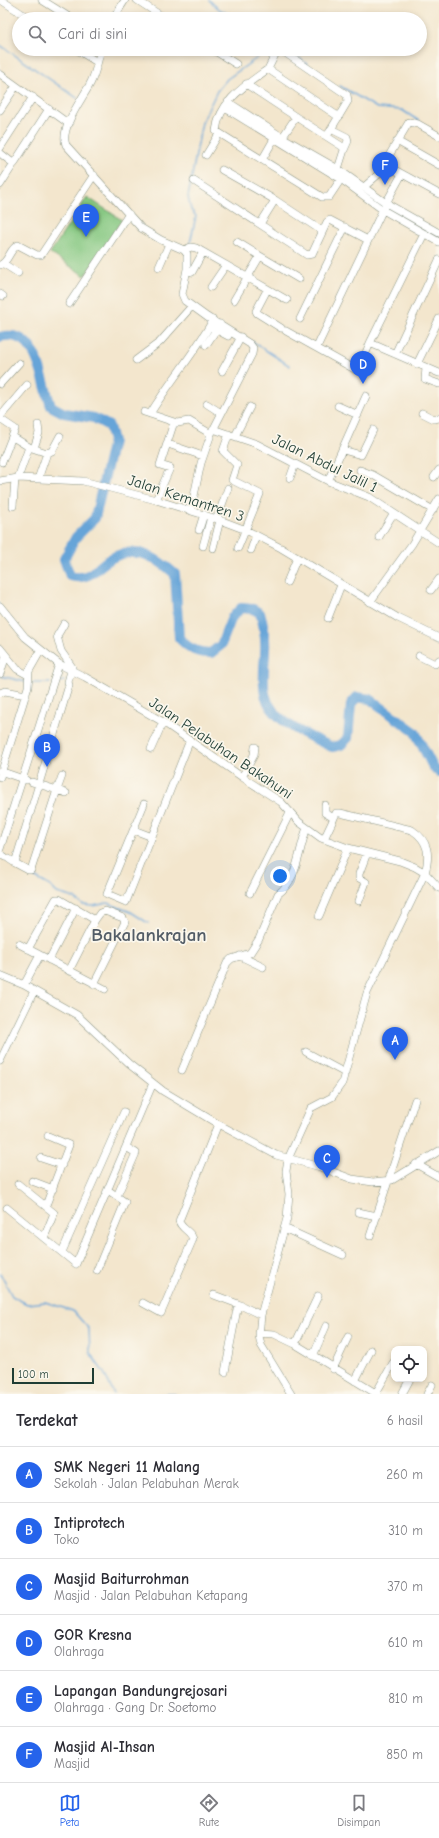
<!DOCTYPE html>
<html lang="id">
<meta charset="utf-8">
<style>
:root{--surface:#fff;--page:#f7f7f7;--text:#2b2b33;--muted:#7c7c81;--line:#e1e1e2;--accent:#2563eb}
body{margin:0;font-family:"Comic Neue",sans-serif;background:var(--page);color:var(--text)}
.controls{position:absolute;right:12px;bottom:12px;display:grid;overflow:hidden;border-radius:8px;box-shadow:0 2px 6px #0003}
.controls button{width:36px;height:36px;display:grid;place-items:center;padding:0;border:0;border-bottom:1px solid var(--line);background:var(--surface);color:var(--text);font:20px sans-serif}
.scale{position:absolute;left:12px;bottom:10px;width:82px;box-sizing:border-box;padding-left:4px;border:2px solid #1f3d34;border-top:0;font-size:11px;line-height:14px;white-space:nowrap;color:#1f3d34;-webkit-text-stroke:3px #fbf7ec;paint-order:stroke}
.you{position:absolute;left:280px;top:876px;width:14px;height:14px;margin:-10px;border:3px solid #fff;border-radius:50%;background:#1a73e8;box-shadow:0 0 0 6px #1a73e833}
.badge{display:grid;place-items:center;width:26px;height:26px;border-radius:50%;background:var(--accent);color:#fff;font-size:13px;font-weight:700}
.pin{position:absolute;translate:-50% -33px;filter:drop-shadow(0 1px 2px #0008)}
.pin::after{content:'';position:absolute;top:21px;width:14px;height:12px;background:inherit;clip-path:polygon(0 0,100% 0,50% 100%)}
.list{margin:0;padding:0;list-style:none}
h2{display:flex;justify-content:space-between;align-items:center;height:52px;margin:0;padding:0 16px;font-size:17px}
h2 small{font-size:13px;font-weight:400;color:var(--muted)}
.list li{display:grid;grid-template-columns:26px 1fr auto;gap:12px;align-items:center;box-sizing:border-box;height:56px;padding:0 16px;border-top:1px solid var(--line)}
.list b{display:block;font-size:15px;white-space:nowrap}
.list p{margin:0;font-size:13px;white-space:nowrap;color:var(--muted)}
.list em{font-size:13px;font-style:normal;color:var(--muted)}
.icon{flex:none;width:22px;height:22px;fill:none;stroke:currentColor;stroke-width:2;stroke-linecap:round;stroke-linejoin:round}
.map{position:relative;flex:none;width:439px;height:1394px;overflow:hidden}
.search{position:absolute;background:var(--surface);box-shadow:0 2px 6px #0003;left:12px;right:12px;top:12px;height:44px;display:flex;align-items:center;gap:10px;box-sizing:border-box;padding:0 14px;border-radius:22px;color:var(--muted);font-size:15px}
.sheet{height:388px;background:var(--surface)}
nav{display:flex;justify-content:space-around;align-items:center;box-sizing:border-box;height:56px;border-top:1px solid var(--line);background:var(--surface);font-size:11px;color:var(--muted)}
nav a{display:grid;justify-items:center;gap:2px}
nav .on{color:var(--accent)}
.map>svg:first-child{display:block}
.green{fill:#84c780;stroke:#52825a}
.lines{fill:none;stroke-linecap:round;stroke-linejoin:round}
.stream{stroke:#66a4d8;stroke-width:1.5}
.river{stroke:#66a4d8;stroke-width:10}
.minor-casing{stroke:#899280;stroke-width:8}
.minor{stroke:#fff;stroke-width:7}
.labels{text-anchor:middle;stroke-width:3.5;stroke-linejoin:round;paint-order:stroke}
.street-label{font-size:15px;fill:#1f3d34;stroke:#fbf7ec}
.district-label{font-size:19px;font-weight:bold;fill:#535d67;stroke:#fbf7ec}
</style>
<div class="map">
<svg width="439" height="1394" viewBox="0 0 439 1394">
<rect width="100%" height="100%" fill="#fbf7ec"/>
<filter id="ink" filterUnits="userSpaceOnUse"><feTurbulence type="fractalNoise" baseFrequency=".025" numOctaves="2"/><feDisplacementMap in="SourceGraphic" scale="8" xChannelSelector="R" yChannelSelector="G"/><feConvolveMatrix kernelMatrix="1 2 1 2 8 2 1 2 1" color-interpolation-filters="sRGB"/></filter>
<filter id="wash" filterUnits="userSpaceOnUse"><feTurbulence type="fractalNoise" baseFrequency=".012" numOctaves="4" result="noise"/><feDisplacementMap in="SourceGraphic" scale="16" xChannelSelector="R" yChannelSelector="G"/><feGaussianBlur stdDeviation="0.9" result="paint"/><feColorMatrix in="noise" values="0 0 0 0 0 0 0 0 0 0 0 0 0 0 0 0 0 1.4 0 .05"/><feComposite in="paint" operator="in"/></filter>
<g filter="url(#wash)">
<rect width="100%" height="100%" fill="#f3e6cd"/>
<path class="green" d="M87 197 122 220 85 276 50 253Z"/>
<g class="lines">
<path class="stream" d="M209 0 219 9 237 19
M0 45 77 98
M288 49 307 64
M340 86 377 108 402 110 419 121
M190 243 196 216 191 210 188 197 202 122 217 91 227 79 257 58 262 49
M190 260 191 269
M253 342 290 366
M1 676 26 682
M56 682 64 681
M32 683H50
M27 873 50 886 57 893 74 898 83 905 93 906 108 903 131 912 148 923
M0 1273 12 1296 27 1304 45 1302 73 1311 89 1329 90 1353 104 1373 114 1394
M166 1394H175"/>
<path class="river" d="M0 337C38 327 42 381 51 406L64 413 94 418 109 426 113 441 95 518 76 537 64 559 70 576C94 582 97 563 116 556 139 546 158 559 175 574L179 638C189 649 197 653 211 653L221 645 232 617 241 608 253 609 260 613C266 631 266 647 264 667 264 675 263 686 265 694 271 722 309 736 332 747L341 745 348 738 351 704 357 697 370 699 415 732 433 767 439 772"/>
</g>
</g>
<g filter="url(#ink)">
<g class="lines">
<g class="minor-casing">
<path id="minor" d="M1 0 30 19
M42 0 72 19
M137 0 166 19
M113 19 125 0
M76 49 97 62
M101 49C98 60 96 72 91 82 84 97 59 128 66 145L141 228 161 240 184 250 187 254V269L182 294 185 301 207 317 250 344 253 348 252 354 211 434 201 463 191 510
M212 49 236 64
M268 69 276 53 281 50 347 95 348 101 327 136
M0 74 69 124
M246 84 296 117
M228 102 282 137 338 169 386 203 439 233
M225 108 341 179 383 210 439 242
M0 110 16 86
M339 117 268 69C246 85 219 101 216 131L322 197H329L341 179
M331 129 347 137 348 141 344 150
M280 141 296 117 343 147 344 150 338 169
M397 141 439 165
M0 148 33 97
M0 153 14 164
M206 155 219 134
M262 160 274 139
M384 164 409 122 418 124 439 136
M222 170 275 200
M194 181 307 255 312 254 327 222 330 220 368 240
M0 185 49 109
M364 187 381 172 384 164 439 194
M260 224 275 200 322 231
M424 234 370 343 439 373
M237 242 260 256
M184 250 191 247 196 248 287 300
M4 264 18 273
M0 265C9 262 9 249 18 245L37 255H41L94 175
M159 267 169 244
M192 272 203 252
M211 287 226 265
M267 290 256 311 257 313 281 328
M0 294 3 296
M234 300 260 256 299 279
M69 304 129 214
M300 319 345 227
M213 328 228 336
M286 331 356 370 359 369 370 343
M206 345 220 324
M317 347 386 203 402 174
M395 354 439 260
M136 360 160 342 191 307
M417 364 439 319
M426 368 425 379 439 384
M222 371 241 337
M0 384 19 363
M207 404 221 413
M338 406 358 415
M144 412 177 423 189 421 211 434
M422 413 434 419 439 418
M150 414C170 381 195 353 213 320
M0 417 27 385
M0 419 15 429 2 462
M213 429 257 444 328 481 369 497 439 543
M229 434 223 451 237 465 232 480 260 494 238 548
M235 436 250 407
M13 437 29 447 47 453 38 479
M168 444 203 456
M34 448 39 433 38 425
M343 450 361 455 373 430
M47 453 52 451 60 436
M360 470 373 475 433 510
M434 477 439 470
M18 478 29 447
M290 478 295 464
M0 481 18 478 83 481 156 500 217 519 246 530 281 548 398 618 439 638
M328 481 366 396
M156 500 170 468 160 465 174 422
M13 506 15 479
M217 519 228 488
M199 530 204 514
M379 537 393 514
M203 546 211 517
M213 548 220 520
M251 550 256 535
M287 582 297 558
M431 590 439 579
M370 602 412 544 439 499
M0 606 25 637 59 664 85 677 163 722 242 777 281 802 299 822 321 838 348 848 400 861 415 867 425 873 439 888
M328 618 341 585
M0 648 17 669 28 675
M419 656 435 664 439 660
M0 674 6 656
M0 693 5 691 26 695
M151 749 163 722
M0 771 26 780
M62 776 57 790 66 793
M0 777 28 687 29 671 41 650
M242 777 254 755 255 747
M144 804 107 894 126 902 190 740
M134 830 152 837
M324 839 334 818 325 813V805
M0 849 59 664
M0 854 5 857
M9 859 15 863 69 685 68 682 72 667 61 651 57 636 64 624
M15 863 28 870H31L57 790 32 782
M250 893 290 813
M359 901 366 882 359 878V874L367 853
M319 916 348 848
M19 944 105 989
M28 949 56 899H59L95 920 100 913 105 911 123 918 125 922 94 984
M240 956 263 967
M49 960 76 908
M69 971 95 920
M0 975 24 985 77 1015 129 1064 163 1091 218 1124 276 1155 320 1167 352 1179 373 1182 392 1180 439 1151
M24 985 40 955
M306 1052 345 1073
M0 1061 34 991
M182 1070 227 963 231 959 250 953 259 939 278 894C299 878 298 850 307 828
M41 1158 62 1165
M416 1164 439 1177
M32 1181 53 1189
M18 1184 54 1213 44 1238
M117 1196 136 1153 126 1147
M46 1205 69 1145 48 1136
M7 1208 76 1264 153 1083
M358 1212 377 1216
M284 1228 343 1255
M370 1236 415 1100
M62 1252 124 1112
M97 1270 125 1202 108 1190
M214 1295 238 1304
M143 1303 161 1313 193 1239C191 1231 181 1229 179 1221L218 1124
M259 1333 274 1334 295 1344 377 1394
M295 1344 318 1296
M313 1356 326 1326
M333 1369 348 1337
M225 1372 238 1304 261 1315
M355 1381 371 1350
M376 1393 393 1363
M291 1394 261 1345 259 1336 261 1315 287 1218 289 1194 286 1171 288 1159 311 1108 332 1097 342 1083 367 993 425 873C430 855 429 841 412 830L340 813H336L334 818
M402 1394 410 1379
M427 1394 432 1385"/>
</g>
<use href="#minor" class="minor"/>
</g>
</g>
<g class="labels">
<g class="street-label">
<text transform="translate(325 463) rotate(26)" y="5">Jalan Abdul Jalil 1</text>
<text transform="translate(186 498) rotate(18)" y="5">Jalan Kemantren 3</text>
<text transform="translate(221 748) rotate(34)" y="5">Jalan Pelabuhan Bakahuni</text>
</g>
<g class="district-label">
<text x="149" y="941">Bakalankrajan</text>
</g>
</g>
</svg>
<div class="controls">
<button><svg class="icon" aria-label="locate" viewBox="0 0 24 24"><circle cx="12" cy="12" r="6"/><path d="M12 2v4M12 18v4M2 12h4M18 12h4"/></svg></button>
</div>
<div class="scale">100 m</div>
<div class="you"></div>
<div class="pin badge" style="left:395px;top:1060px">A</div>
<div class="pin badge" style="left:47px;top:767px">B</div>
<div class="pin badge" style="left:327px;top:1178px">C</div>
<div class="pin badge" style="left:363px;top:384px">D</div>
<div class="pin badge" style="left:86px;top:237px">E</div>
<div class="pin badge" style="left:385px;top:185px">F</div>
<div class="search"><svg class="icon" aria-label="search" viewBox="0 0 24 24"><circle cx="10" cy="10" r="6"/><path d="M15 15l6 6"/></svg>Cari di sini</div>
</div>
<section class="sheet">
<h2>Terdekat<small>6 hasil</small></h2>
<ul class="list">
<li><span class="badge">A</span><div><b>SMK Negeri 11 Malang</b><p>Sekolah · Jalan Pelabuhan Merak</p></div><em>260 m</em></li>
<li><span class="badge">B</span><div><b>Intiprotech</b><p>Toko</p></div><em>310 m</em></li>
<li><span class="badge">C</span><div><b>Masjid Baiturrohman</b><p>Masjid · Jalan Pelabuhan Ketapang</p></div><em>370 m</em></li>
<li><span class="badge">D</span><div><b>GOR Kresna</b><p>Olahraga</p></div><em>610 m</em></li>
<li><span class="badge">E</span><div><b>Lapangan Bandungrejosari</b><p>Olahraga · Gang Dr. Soetomo</p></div><em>810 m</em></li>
<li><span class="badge">F</span><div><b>Masjid Al-Ihsan</b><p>Masjid</p></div><em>850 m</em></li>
</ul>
</section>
<nav>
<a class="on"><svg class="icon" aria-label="map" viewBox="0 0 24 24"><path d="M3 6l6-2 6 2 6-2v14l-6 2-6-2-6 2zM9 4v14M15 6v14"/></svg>Peta</a>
<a><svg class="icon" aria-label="directions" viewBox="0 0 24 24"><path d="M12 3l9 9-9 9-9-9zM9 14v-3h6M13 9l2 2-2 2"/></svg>Rute</a>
<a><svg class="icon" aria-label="saved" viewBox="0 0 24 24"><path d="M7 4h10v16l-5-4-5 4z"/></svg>Disimpan</a>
</nav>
